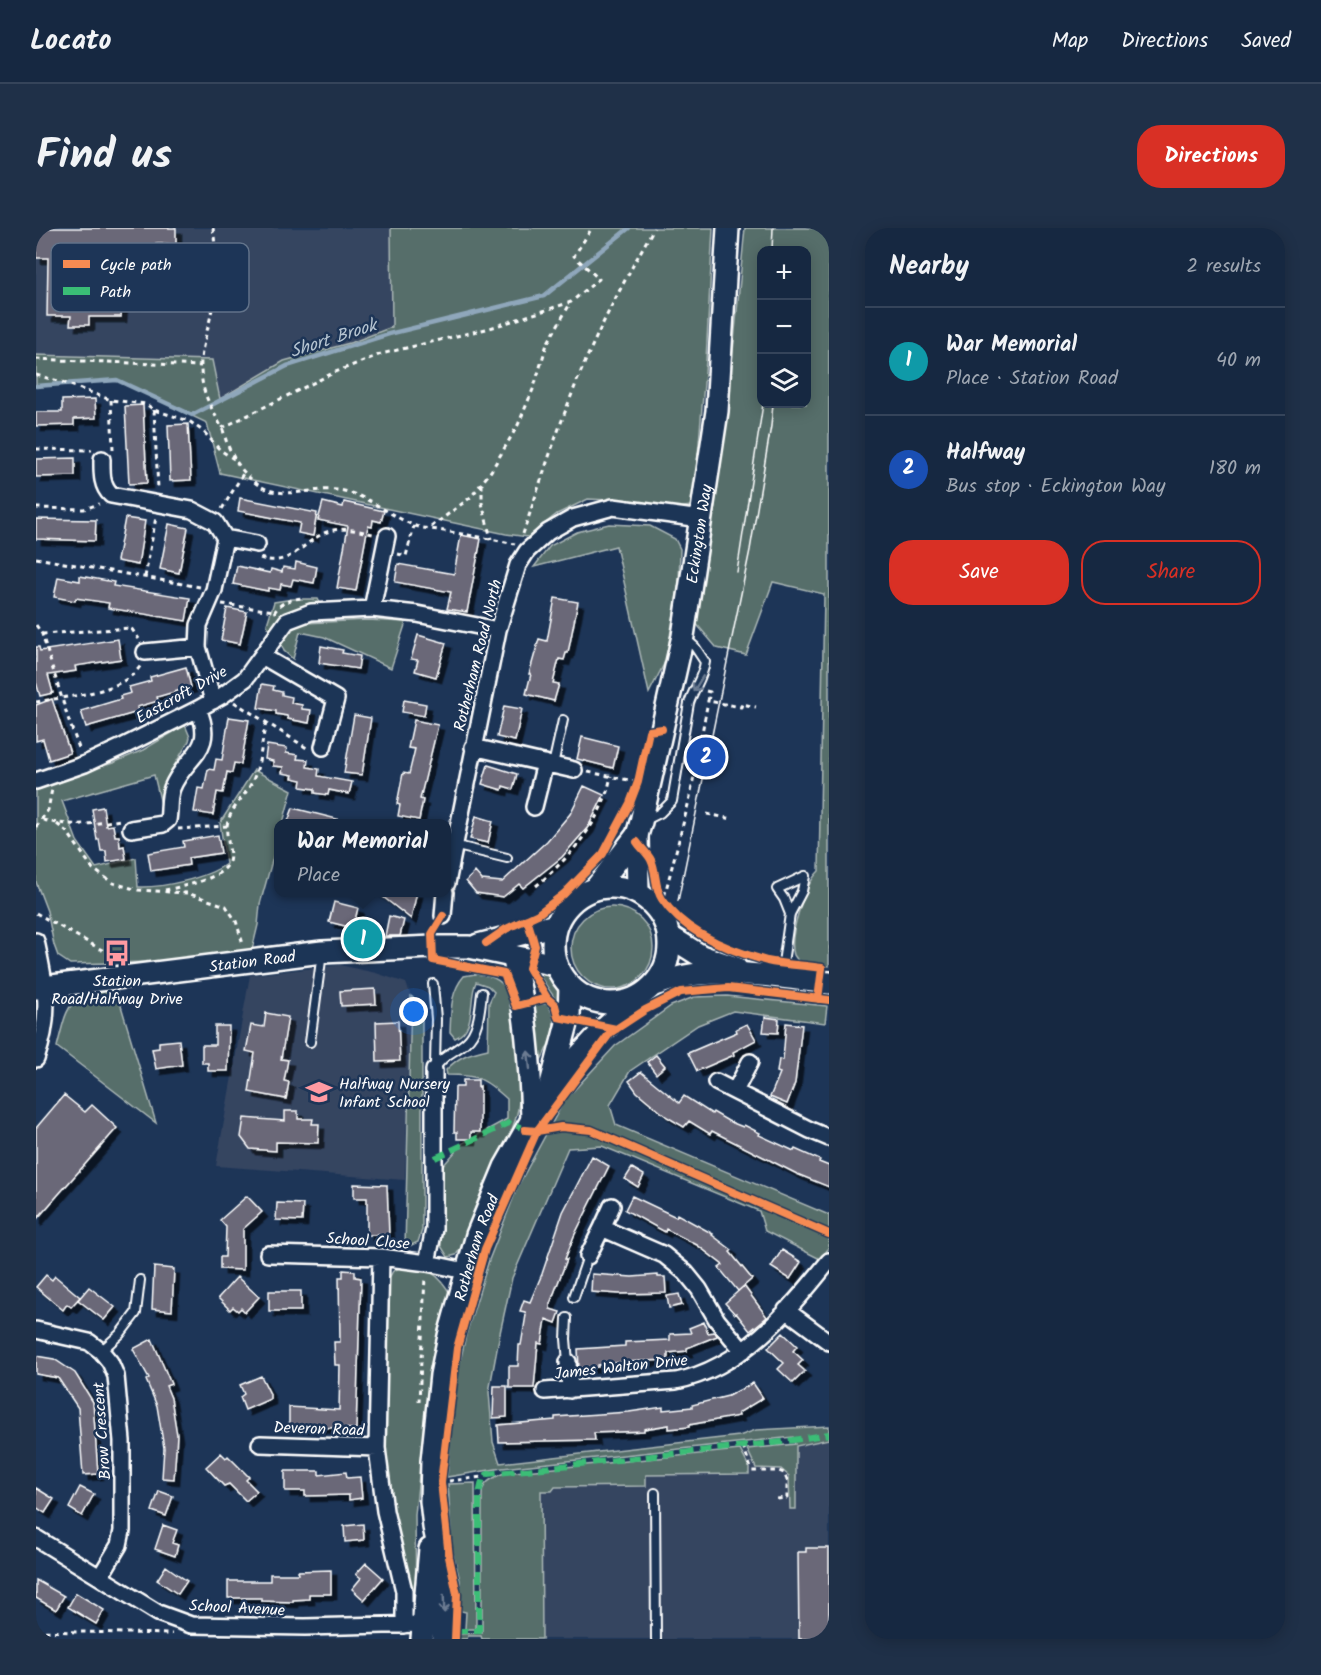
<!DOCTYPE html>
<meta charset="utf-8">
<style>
:root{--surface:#162841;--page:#1f3048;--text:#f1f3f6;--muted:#9ea6b1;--line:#35445a;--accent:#d93025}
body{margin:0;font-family:Kalam,sans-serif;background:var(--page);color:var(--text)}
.controls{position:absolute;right:18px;top:18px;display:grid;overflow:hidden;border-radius:12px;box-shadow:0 3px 15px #0003}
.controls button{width:54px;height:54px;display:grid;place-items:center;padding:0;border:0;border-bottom:2px solid var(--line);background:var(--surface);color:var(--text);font:30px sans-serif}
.you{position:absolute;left:378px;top:784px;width:21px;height:21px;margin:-15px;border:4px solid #fff;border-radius:50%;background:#1a73e8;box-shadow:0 0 0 9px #1a73e833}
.badge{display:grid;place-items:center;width:39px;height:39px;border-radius:50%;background:var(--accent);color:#fff;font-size:20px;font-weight:700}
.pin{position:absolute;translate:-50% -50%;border:3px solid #fff;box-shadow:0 2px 6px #0006}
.popup{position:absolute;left:238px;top:591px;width:177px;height:78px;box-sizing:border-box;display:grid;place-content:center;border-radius:12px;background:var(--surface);filter:drop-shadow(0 2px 4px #0005);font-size:20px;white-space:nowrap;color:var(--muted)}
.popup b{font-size:22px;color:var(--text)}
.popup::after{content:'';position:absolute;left:50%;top:100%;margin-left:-12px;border:12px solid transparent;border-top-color:var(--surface)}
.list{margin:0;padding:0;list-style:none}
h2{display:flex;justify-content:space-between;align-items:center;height:78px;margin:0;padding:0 24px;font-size:26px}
h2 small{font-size:20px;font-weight:400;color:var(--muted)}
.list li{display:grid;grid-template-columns:39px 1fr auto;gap:18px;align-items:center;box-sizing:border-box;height:108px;padding:0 24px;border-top:2px solid var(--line)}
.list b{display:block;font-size:22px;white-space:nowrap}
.list p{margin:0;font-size:20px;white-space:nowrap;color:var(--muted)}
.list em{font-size:20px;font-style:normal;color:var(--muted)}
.actions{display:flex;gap:12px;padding:18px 24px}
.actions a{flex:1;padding:14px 0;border:2px solid var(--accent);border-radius:24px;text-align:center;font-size:21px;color:var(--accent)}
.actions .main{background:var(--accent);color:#fff}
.icon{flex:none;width:33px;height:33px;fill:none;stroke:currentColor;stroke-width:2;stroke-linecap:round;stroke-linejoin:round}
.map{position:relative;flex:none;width:793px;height:1411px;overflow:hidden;border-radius:24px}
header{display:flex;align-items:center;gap:36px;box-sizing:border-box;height:84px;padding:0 30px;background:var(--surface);border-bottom:2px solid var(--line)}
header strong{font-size:28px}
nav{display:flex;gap:33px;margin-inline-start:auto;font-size:21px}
.intro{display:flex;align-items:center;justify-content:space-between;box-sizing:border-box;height:144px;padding:0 36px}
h1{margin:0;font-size:42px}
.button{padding:15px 27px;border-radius:24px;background:var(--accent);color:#fff;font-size:21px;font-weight:700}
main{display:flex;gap:36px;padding:0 36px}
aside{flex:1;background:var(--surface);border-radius:24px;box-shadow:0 3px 15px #0003}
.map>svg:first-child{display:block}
.built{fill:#344461}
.green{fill:#566e6b;stroke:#aab6b5;stroke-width:1.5;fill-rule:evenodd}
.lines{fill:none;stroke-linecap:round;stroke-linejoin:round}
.stream{stroke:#8fa7bb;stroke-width:4.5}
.building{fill:#6b6778;stroke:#fff;stroke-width:1.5;filter:url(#shadow)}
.lane-casing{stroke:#fff;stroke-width:12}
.street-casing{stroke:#fff;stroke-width:20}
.secondary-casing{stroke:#fff;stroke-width:26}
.path{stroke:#fff;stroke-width:3;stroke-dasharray:4.5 4.5;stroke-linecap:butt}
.lane{stroke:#1d3557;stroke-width:8}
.street{stroke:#1d3557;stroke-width:15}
.secondary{stroke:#1d3557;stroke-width:21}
.tram{stroke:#fff;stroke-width:1.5}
.quiet{stroke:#3abd76;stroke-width:6;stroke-dasharray:12 6;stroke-linecap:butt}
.cycleway-casing{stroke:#1d3557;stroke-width:11}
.cycleway{stroke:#f68b52;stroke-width:8}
.oneway{stroke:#6c7c92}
.labels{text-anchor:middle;stroke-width:5;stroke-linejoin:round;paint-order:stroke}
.street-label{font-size:16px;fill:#fff;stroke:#1d3557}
.poi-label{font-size:16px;fill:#fff;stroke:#1d3557}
.water-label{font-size:18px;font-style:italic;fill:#b5c4d1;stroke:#1d3557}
.key{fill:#1d3557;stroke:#617289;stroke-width:1.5}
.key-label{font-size:16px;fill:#fff}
</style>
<header>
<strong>Locato</strong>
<nav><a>Map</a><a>Directions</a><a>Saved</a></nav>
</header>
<div class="intro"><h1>Find us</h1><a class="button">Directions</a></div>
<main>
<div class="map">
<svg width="793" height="1411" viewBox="0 0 793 1411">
<defs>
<filter id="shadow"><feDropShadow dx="5.5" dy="5.5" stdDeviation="0" flood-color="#0009"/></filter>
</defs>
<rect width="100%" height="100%" fill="#1d3557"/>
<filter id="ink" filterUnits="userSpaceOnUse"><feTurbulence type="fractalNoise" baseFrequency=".0167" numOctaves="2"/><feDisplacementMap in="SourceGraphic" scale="12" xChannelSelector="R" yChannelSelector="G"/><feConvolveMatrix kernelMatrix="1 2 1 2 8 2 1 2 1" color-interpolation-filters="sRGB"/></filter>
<g filter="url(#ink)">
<path class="built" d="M0 0H355L356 99 317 114 248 133 183 171 176 132 0 127Z
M304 737 340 745 370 755 375 768 369 952 180 938 214 747Z
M793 1211V1411H484L482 1244 760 1217Z"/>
<path class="green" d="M355 0H677L670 132 659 262 655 278 641 280 595 273 552 271 521 286 492 309 470 306 184 245 171 195 81 152 0 158V127L176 132 184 171 248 133 317 114 356 99Z
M709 0H793V738L764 735C762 733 760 730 758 727 752 708 769 656 783 643L788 366 737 354 710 427 681 420 658 393C686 263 696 132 709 0ZM726 22H770V176H726Z
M573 296 614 298 639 311 644 321 643 355 630 432 613 465 580 318 498 339 514 318 541 304Z
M257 371H282L284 375C261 379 248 385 233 402L231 396 238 374Z
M332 392 370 394 355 440 288 409 264 404 257 431 248 423 244 413 260 398 269 395Z
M149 497 154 509 153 513 132 548 124 572 118 547 26 573 41 613 60 640 100 630 102 659C126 660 171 650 190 636L184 595 218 542 256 562 247 595 243 596V608L224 676 222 697 215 726 151 733 34 736 22 728 18 717 11 683 0 654V558L77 535 107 522Z
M535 720a41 41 0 1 1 82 0a41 41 0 1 1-82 0Z
M499 741C516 748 528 761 526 781Z
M439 746C450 747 461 749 468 758 481 777 486 858 482 881 477 908 459 933 448 958 439 977 433 998 426 1018L420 1027 412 1029 405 1018V940L427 915 471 891V871C448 850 442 847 411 847L410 842C423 828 434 825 452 821L453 775 458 764 452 758 440 754C432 771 441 802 419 810L414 804C415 784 414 764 428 748Z
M80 761 120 895 21 819C33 771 31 771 80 761Z
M375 768 386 777V1002L382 1014 369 1020Z
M691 768 791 778 789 795 697 783 662 797 594 843 574 877 580 897 793 987V1020L784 1031 729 1003 723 983 566 918 532 920 476 1050 464 1105 453 1164 457 1214 464 1235 703 1208 720 1202 793 1198V1211L760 1218V1281H754L753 1248 745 1241 720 1240 711 1221 759 1216 757 1209 466 1240 411 1249 421 1148 430 1107 453 1032 482 958 528 873 579 818 635 778 658 769Z
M511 776C526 795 513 817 503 836L495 777Z
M368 1038C394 1042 401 1043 415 1067L399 1121 390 1177 379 1287 380 1375 377 1377 355 1274 349 1225 352 1052 357 1043Z
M704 1222 713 1239V1246L610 1247V1258L519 1259 516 1263H505L506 1411H446L445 1408H432L431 1411H423V1406L446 1405V1267C446 1254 457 1250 468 1245Z
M439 1255 440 1401H429L430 1384 425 1383 424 1352 416 1321 412 1256Z"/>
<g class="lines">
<path class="stream" d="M0 158 81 152 156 187 251 138 353 106 508 68 593 0"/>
</g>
<path class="building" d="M0 0H140V16L120 15V31H111V41H101L100 76H86L85 89H53V97H34L35 88H11L12 30H0Z
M59 171 60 190 38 191V197L0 198V184H26V172Z
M107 177 111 255 93 256 89 178Z
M152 196 155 252 134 253 132 197Z
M39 230V248L0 249V231Z
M204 270 281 285 277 308 262 305 264 295 202 283Z
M287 274 307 279 308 274 348 283 345 294 337 292 336 299 332 298 320 363 301 360 312 298 282 292Z
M89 290 109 293 102 337 81 333Z
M0 291 60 292 59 313 0 311Z
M133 296 152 300 143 345 124 341Z
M425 307 445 311 431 384 411 381 415 364 359 354 362 336 418 346Z
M260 334 281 339 278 355 257 351 255 358 245 356 244 362 232 360V363L197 356 201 338 234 345 235 341 246 344 247 339 259 341Z
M44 348 78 354 77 358 154 370 150 393 72 380 73 375 40 370 39 373 18 369 22 349 44 353Z
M519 370 542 374 532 425H530L528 432 523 431 517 455 523 456 518 473 490 466 495 446H493L503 411 511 413Z
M191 380 211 384 204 416 185 412Z
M382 407 410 415 400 449 379 443 382 432 375 431Z
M82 411 85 431 39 438 40 443 12 447 17 465 4 468 0 454V419H3L4 423Z
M285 418 307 422 306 425 324 428 322 441 283 435Z
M150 439 155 459 121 469 122 473 101 479 102 484 50 499 45 483 85 471 84 468 95 465 93 459 115 453 114 449Z
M226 456 238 458 237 462 246 464V467L256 469 255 475 266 477V481L275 482 273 495 252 491 251 488 240 486V483L222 480Z
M16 471 34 525 13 532 7 511 0 513V477Z
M368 472 390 476 388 488 366 484Z
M468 478 486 481 479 513 461 509Z
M318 487 335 490 326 547 308 545Z
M193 489 213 492 205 536 198 535 196 545 191 544 187 565 181 564 177 587 158 584 162 560 168 561 172 541 178 542 180 531 186 532Z
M378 492 402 497 384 571 387 572 383 592 362 588 364 577 361 576 367 545 373 546 379 521 372 520Z
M546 509 582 518 577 540 541 531Z
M231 517 251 520 250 525 262 527 261 531 272 532 271 539 283 541 282 548 316 554 313 566 293 562 292 567 279 565V561L265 559 266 552 256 550 257 547 246 545 247 539 237 538V533L229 531Z
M452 537 481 546 477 561 467 558 466 562 446 556Z
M548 558 568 567 552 599 526 629 487 660 483 656 467 669 440 665 430 653 439 644 446 652 466 654 511 613 534 586Z
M67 579 70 598 77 597 79 608H83L84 619 88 618 90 631 71 634 70 623H65L63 611 61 612 56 581Z
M257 580 301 591 300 596H251Z
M440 588 457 593 452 615 434 611Z
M182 607 185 625 152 630 153 637 115 643 112 625 148 619 147 613Z
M341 664H381L375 691 356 676Z
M298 674 322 680 317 700 293 694Z
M353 688 368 692 364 708H349Z
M339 761 340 776 305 778 304 763Z
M230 785 252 789 245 831 252 832 248 853 253 854 250 871 213 864 219 825 210 823 215 797 228 799Z
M729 789 743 791 742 805 727 804Z
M362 793 364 833 341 834 340 794Z
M750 795 766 797 759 855 751 876 734 869 744 845 741 844 743 831 747 832Z
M711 796 720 812 697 824 698 827 661 843 652 825 701 804 700 801Z
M179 798H193L192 843H172V835H166V817H179Z
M143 812 146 837 120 841 116 821 123 820V814Z
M620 827 629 838 620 846 611 834Z
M605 844 643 875 648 868 676 886 677 884 692 893 707 899 708 897 724 905 723 907 758 923 759 921 784 932 783 934 793 938V959L761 946 676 903 674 906 653 893 648 899 631 889 601 864 593 853Z
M427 852H442V859L444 858V904H435V911H421V904H418L419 859H427Z
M28 867 49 884 56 877 81 900 0 992V900Z
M249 883H262V891H277L276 896H283L282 915 240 914V923L214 921 205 909 208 890 249 893Z
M556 928 573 938 538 1008 529 1031H531L514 1076V1081L524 1084 520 1095 510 1091 506 1116 502 1115 498 1160H473V1138H482L483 1117H485L490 1087 489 1084 484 1083 488 1072 494 1074 506 1046 527 984Z
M596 940 608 947 602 959 589 951Z
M318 956 351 957 353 1007H331V970H318Z
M211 968 226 984 207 1001V1042L184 1041V1029H189L190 999 184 992Z
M596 968 640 989 641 986 677 1006 676 1007 696 1022 694 1024 716 1051 702 1063 683 1040 687 1037 661 1017 630 1001 629 1004 589 982Z
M241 975 267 976 266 993 240 992Z
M746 1022 765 1034 754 1051 735 1039Z
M118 1039 138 1041 136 1083 116 1081Z
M307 1042 319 1043V1049L325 1050 320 1201 253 1198V1179L303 1182 304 1137H299L298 1114H304L303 1049H307Z
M556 1046 596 1049 622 1047V1049H629L630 1065 583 1066 555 1064Z
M10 1047 16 1052 19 1048 44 1069 35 1079 31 1076 27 1082 0 1059Z
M201 1049 223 1069 209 1084 205 1080 202 1083 197 1079 194 1082 182 1070Z
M708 1058 731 1089 714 1103 700 1085 699 1086 689 1075Z
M53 1059 79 1079 68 1092 42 1072Z
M233 1063H265V1083H233Z
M643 1066 646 1077 633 1080 631 1068Z
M668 1094 672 1105 679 1104 681 1108 651 1120V1123L632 1125V1132L587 1134 562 1137V1139L543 1140 542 1121 589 1118V1114L634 1112V1106L655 1105 653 1100Z
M747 1105 761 1118 757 1123 767 1132 762 1137 769 1143 757 1155 742 1141 748 1135 732 1120Z
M116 1111 135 1156 130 1158 135 1170 141 1207 138 1251 126 1250 128 1220 121 1178 110 1152 113 1150 97 1121Z
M0 1128 18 1131 39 1145 57 1174 62 1246 47 1247 42 1180 22 1150 0 1146Z
M225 1148 234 1166V1171L209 1182 204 1169 208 1166 204 1157Z
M717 1155 727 1170 702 1185 703 1188 653 1197V1199L633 1201V1197L608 1201V1203L558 1205 559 1212 463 1214 462 1197 519 1192V1189L593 1184 627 1179V1182L656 1179V1177L692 1168Z
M458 1158H471V1189L457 1190Z
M185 1225 190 1230 192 1228 213 1249 210 1252 221 1263 210 1273 193 1256 188 1258 170 1239Z
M249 1243H283V1247L310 1244 311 1250 324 1249 326 1270 313 1272V1267L269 1268V1263H249Z
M44 1259 58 1266 46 1288 33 1280Z
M0 1260 18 1271 9 1285 0 1279Z
M123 1263 137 1268 130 1288 116 1283Z
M327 1296 328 1312 309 1314 308 1298Z
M127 1297 141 1302 136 1315 142 1317 139 1328 119 1321Z
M770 1320H793V1411H763L762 1324H770Z
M330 1335 347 1350 328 1372 316 1361 325 1350 320 1346Z
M130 1338 151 1353 142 1366 121 1352Z
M295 1342V1366H273V1371L257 1372V1374L225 1373V1370H192V1353H234V1346H263L262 1343Z
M0 1352 28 1368 20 1382 0 1370Z
M40 1365 68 1382 60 1396 32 1379Z"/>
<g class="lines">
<g class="lane-casing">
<path id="lane" d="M517 537 527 492
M610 592 624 585 636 573 653 475C658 460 667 449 669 434L659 419 650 411
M417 617 471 630
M754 686 748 671 741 661 769 648
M745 749 754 686 766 663 769 648
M397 756 400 791 399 837
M274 814 286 725
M398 842C407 826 418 825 430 814 443 803 444 781 446 765
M538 1069 552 1028
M531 1090 530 1111 532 1134
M65 1123 84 1106 100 1085 104 1052
M619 1265 620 1411"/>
</g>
<g class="street-casing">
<path id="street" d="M66 231C66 244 65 258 75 267L156 282 179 294 189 310
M189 310 221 316
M336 381 351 308
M109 424 162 419
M226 428 300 471 287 519
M177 473 162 419 163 397 178 362 189 310
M437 519 538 542
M0 553 49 536 88 518 162 481 187 467 209 451 251 393 275 384 336 381 381 386 462 402
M498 579 509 535
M95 601 127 596 132 592C134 581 132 570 136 560 149 527 181 524 162 481
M411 655 462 402 482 337 491 323 512 304 537 290 577 279 665 291
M407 688 409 664
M0 713C10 759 16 785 0 831
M680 854 774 902 793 910
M699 863 714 834
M566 1000 576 978
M232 1026 345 1029 391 1035 430 1043
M552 1028 566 1000 628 1027 650 1045 663 1061 681 1092 707 1123
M345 1029 341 1220 349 1283 368 1363V1397
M391 1035 398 1001V842
M750 1082 793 1114
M0 1102 53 1114 65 1123 74 1134 80 1148 86 1213V1303L83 1317 64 1349
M532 1134 534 1162
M509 1163 640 1153C706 1140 753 1083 793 1033
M224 1216 341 1220
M0 1310 122 1385 155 1397 269 1399 388 1396"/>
</g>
<g class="secondary-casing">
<g id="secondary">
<path d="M601 607 602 665"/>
<circle cx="575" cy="717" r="58"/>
<path id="s1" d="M559 661 601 607 605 594 647 408 681 183 692 0"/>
<path d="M633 708 665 728 700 740"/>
<path d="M442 717 520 697"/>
<path d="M477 728C490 781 494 835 496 890"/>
<path d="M618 757C628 754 639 750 649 748 691 740 750 750 793 755"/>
<path id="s2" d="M0 760 286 724 397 719H433L520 737"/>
<path d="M515 858 569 800 599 773"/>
<path d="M386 1411 394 1321"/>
<path id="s3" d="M407 1411 408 1383 406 1337 398 1299 395 1273 396 1233 405 1147 413 1108 441 1007 469 939 514 860 533 788 534 758"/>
</g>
</g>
<path class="path" d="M177 0C181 29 181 57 175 86 172 103 164 121 165 139 165 164 174 177 185 198 188 203 189 210 191 215 198 234 215 258 236 263 259 269 284 258 308 263 334 269 353 287 377 297 386 301 398 301 408 303 432 307 456 311 479 316
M0 131 165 138
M0 147 26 154 75 172 110 176 118 182 153 193 168 204 184 222 198 231
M75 172 77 221
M118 182 122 261
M186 200 297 145 345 126 454 100 535 74 563 51 538 28 556 0
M0 221 56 222
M446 256V275L455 311
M0 280 48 281 63 276
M186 281 208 244
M395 299 435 269 455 243 482 197 498 159 511 116 535 74
M487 306C506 249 525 190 549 134 569 88 593 44 618 0
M362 326 370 328 378 298
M0 330 164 359
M224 330C256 340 265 314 291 304 305 298 323 303 337 306
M109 349 120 289
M186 376 238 383
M238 385C244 374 255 371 267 370
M0 397 6 406 32 490 44 523
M6 406 95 400 103 411
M670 463 674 464 672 473 705 479 706 476 720 479
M0 474C30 468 87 466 105 437
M198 474 274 522
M552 544 598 553
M671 586 696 591
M7 592C33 599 58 596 85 592
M21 596 32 605 57 641 77 655 102 662 151 665 190 678 200 693 207 716
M0 599 12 582 16 561
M142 601 191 598
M500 658C535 628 566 594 575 548
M129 662C145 659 179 652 190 639 199 630 189 610 191 598 193 581 209 569 216 554 225 536 225 515 230 495
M0 685 82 731
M624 685 654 569 672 473
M383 1174 389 1049
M707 1218 716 1243H743L748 1245 751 1252V1270L741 1271
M413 1253 447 1249
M0 1403 136 1406"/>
<use href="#lane" class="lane"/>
<use href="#street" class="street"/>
<use href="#secondary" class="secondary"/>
<path class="tram" d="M736 22 737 0
M701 344 727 176
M642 673 714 322 735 198 737 176"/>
<path class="quiet" d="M399 930 473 895 494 903
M420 1403H443V1266L447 1249 452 1246 746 1214 793 1206"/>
<g class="cycleway-casing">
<path id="cycleway" d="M601 614C605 620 612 626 615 632 621 644 618 659 626 671 648 705 695 723 731 733 749 737 769 737 786 740L782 771
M407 688 396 706 397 732 468 746 480 778 511 770 519 777 522 789 580 801
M491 691 499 718 493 740 511 770
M450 715 470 701 502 686 528 666 567 626 594 575 602 554 613 503 626 501
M489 902 501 903 525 899 555 902 793 1006
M419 1411 421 1366 413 1329 405 1254 421 1120 449 1021 501 903 574 805 609 782 645 764 692 760 793 772"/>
</g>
<use href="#cycleway" class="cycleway"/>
</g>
<defs><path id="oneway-shaft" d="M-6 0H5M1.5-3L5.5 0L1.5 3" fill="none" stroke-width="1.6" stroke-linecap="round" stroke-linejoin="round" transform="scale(1.5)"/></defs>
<g class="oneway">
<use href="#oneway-shaft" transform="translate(662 456) rotate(122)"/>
<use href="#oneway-shaft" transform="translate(493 832) rotate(-96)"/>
<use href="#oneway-shaft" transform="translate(408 1376) rotate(88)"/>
</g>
</g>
<defs>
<g id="bus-bare" transform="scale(2.07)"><path d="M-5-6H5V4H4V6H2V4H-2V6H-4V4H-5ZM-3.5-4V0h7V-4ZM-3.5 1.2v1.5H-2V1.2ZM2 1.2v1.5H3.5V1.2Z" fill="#ff9aa2" stroke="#1d3557" stroke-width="2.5" paint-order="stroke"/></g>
<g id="school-bare" transform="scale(2.07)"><path d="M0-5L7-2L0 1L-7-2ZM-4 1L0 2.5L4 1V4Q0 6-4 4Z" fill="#ff9aa2" stroke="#1d3557" stroke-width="2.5" paint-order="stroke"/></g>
</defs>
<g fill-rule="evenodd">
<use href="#bus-bare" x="81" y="725"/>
<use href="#school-bare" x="283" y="864"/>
</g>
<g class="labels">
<g class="street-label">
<text dy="6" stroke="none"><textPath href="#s1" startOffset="376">Eckington Way</textPath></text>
<text transform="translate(441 427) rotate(-76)" y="6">Rotherham Road North</text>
<text transform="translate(145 466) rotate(-29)" y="6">Eastcroft Drive</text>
<text dy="6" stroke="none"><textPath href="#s2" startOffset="218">Station Road</textPath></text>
<text transform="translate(332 1012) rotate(4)" y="6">School Close</text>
<text dy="6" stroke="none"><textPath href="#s3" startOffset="398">Rotherham Road</textPath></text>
<text transform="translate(585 1138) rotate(-6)" y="6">James Walton Drive</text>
<text transform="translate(283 1200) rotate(2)" y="6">Deveron Road</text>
<text transform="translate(65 1203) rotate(-94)" y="6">Brow Crescent</text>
<text transform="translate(201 1379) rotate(3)" y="6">School Avenue</text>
</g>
<g class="poi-label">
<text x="81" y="758">Station<tspan x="81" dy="18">Road/Halfway Drive</tspan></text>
<text x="303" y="861" text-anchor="start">Halfway Nursery<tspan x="303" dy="18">Infant School</tspan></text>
</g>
<g class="water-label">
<text transform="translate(297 110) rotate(-18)" y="6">Short Brook</text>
</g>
</g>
<rect x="15" y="15" width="198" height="69" rx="9" class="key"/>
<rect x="27" y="32" width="27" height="8" fill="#f68b52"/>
<rect x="27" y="59" width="27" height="8" fill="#3abd76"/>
<g class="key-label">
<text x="64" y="42">Cycle path</text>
<text x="64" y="69">Path</text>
</g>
</svg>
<div class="controls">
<button>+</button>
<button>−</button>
<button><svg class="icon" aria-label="layers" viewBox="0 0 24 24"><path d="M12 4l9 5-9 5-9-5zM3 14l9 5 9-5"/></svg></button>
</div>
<div class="you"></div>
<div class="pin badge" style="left:327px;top:711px;background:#0f9aa8">1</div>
<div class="popup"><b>War Memorial</b>Place</div>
<div class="pin badge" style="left:670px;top:529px;background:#1a4fb4">2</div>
</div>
<aside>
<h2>Nearby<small>2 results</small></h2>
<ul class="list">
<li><span class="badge" style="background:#0f9aa8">1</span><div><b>War Memorial</b><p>Place · Station Road</p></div><em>40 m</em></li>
<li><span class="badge" style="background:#1a4fb4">2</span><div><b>Halfway</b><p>Bus stop · Eckington Way</p></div><em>180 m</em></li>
</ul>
<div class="actions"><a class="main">Save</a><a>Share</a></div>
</aside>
</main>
